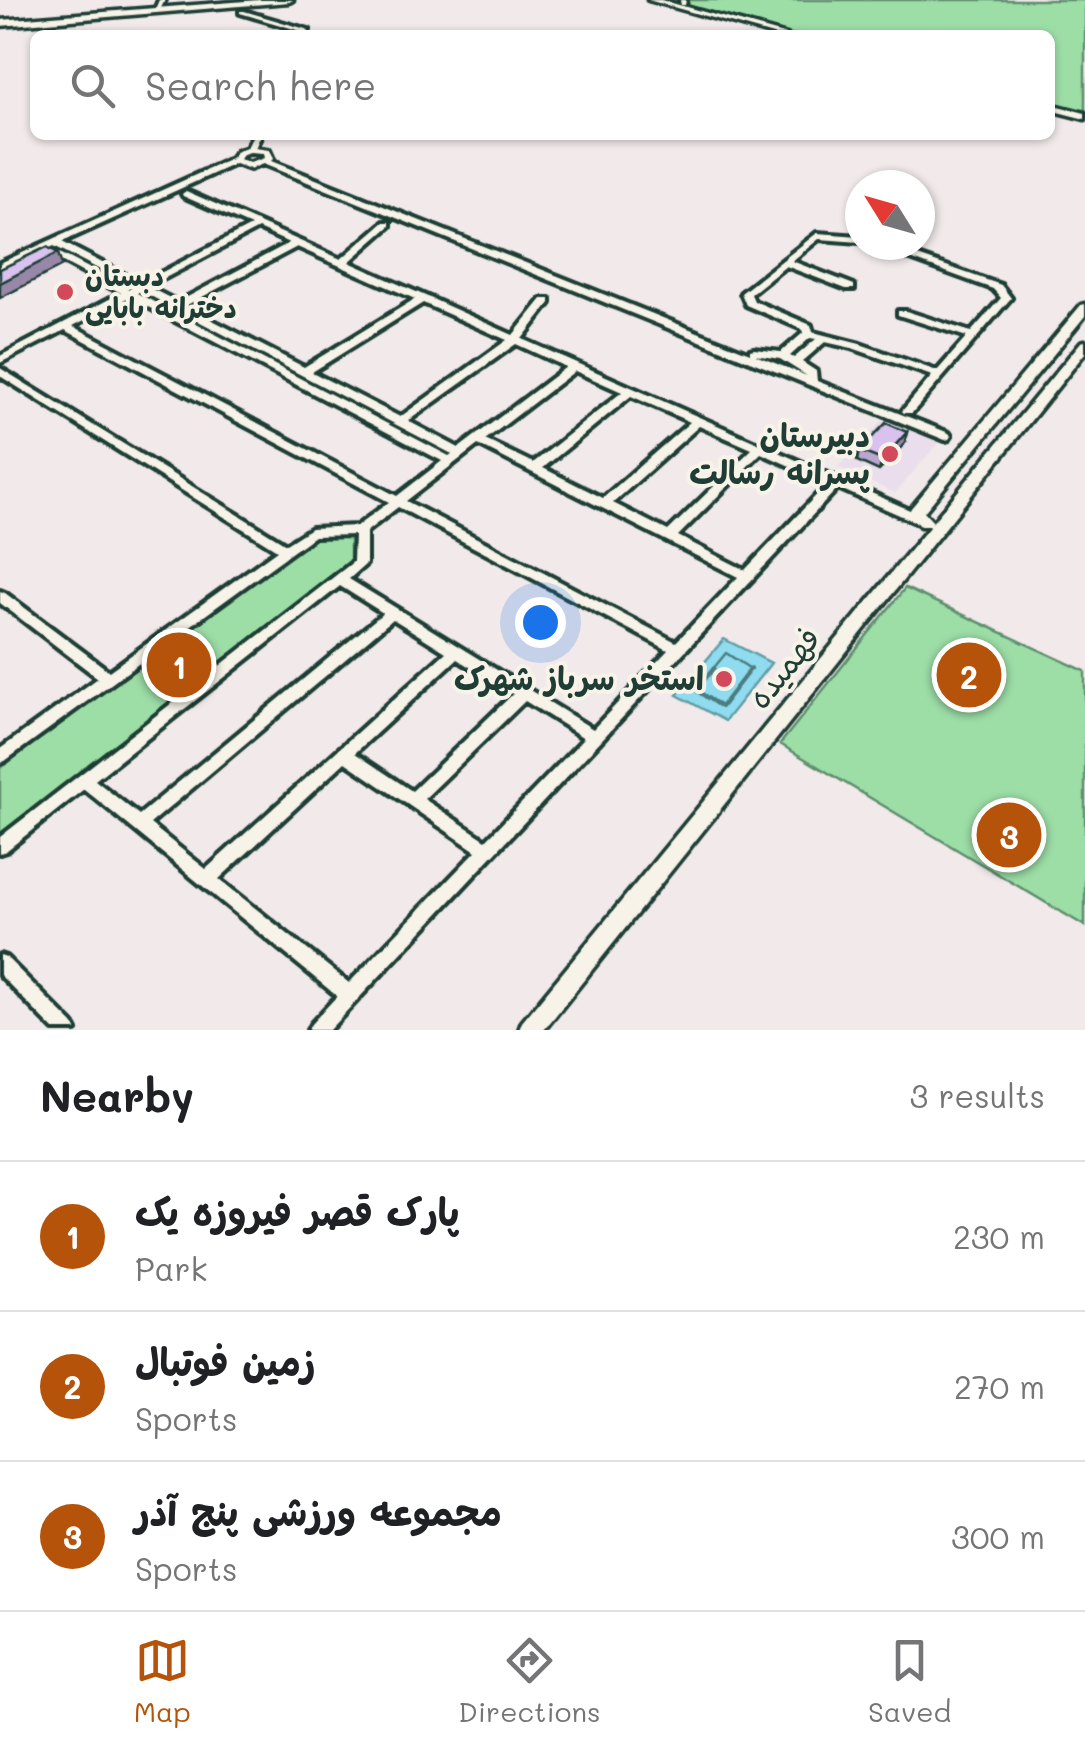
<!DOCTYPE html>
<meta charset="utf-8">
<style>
:root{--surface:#fff;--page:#f2f2f2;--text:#202124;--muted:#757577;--line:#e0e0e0;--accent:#b45309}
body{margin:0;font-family:Mali,"Playpen Sans Arabic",sans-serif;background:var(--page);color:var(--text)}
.compass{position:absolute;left:845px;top:170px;width:90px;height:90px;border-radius:50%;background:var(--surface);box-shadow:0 2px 8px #0004;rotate:307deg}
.you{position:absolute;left:540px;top:622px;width:35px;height:35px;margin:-25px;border:8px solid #fff;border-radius:50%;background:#1a73e8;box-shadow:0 0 0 15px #1a73e833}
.badge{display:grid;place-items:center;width:65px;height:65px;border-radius:50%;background:var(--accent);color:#fff;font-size:32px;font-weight:700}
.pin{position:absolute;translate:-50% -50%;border:5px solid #fff;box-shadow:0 2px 10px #0006}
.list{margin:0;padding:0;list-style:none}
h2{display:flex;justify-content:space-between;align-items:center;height:130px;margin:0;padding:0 40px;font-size:42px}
h2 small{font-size:32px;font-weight:400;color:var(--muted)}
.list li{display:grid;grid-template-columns:65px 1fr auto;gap:30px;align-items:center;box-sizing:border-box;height:150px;padding:0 40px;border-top:2px solid var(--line)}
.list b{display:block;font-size:38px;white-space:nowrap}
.list p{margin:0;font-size:32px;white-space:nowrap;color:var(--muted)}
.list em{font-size:32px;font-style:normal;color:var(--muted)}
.icon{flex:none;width:55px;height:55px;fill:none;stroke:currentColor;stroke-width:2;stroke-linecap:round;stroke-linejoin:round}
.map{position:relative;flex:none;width:1085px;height:1030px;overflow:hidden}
.search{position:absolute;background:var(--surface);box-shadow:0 2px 8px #0004;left:30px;right:30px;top:30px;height:110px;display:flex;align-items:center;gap:25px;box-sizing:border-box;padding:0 35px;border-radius:15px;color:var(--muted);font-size:38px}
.sheet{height:580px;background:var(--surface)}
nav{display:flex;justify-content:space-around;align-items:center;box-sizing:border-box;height:140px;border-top:2px solid var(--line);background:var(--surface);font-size:28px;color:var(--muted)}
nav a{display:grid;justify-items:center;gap:5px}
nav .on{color:var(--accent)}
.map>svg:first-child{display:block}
.built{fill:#eaddec}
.green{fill:#9ddea7;stroke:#5e8e6e;stroke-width:2.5}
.water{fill:#8fdbef;stroke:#629ca4;stroke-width:2.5}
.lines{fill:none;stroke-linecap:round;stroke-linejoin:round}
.shore-far1{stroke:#4c7c7f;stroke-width:2.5}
.shore{stroke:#4c7c7f;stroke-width:4}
.minor-casing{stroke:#1f3d34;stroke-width:8}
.major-casing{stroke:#1f3d34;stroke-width:7}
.minor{fill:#f7f3e8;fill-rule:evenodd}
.major{fill:#f7f3e8;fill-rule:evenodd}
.wall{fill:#bba6ce;stroke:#1f3d34;stroke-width:2.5}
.shaded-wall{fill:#9887a8;stroke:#1f3d34;stroke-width:2.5}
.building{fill:#d9c1f0;stroke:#1f3d34;stroke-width:2.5}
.poi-dot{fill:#d1495b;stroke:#f7f3e8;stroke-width:4}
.labels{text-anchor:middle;stroke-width:8;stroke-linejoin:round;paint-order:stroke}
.far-poi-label{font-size:28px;font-weight:bold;fill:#1f3d34;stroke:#f7f3e8;text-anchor:start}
.poi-label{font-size:32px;font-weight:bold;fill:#1f3d34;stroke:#f7f3e8;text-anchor:end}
.street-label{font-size:32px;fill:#1f3d34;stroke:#f7f3e8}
</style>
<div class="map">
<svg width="1085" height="1030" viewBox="0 0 1085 1030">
<rect width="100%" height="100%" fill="#f1e9ea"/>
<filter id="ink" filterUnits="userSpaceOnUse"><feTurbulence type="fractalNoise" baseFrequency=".01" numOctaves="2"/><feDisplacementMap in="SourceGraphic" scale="20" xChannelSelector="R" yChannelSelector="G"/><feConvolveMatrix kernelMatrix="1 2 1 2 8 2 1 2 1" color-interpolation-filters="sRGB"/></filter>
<g filter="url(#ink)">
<path class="built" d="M886 417 941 440 895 493 838 467Z"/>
<path class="green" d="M658 0H1085V113L1050 104V35H790Z
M314 537 350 538V563L0 836V768Z
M905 588 1085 671V926L780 744Z"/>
<path class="water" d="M724 639 771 663 725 721 677 695Z"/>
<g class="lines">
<path class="shore-far1" d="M712 670 726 653 752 670"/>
<path class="shore" d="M714 668 696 690 721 707 751 668"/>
<g class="minor-casing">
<path id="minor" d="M159 0H165L161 8 159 9 156 7Z
M680 0H686L685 5H681Z
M240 11H244L309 30 307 35H299L301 31 240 13Z
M253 135H261L255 148 269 150 273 159 271 161 750 353V350L754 349 781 352 803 333 802 329 746 305 741 293 817 233 860 236V242L819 239 792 261 854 285V289H846L786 266 751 294 754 301 811 325 813 332 860 344 937 371 967 337 898 315V311H906L971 332 1001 298 993 289 872 245H886L1001 285 1011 298 912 413H904L902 411 932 376 852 348 825 342 802 362 816 371 817 381 949 433 951 436 949 439 945 440 263 164 250 169 235 164 62 242 141 283 251 226 183 196 182 194 186 191 341 259 384 222H390V226L349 262 513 335 542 299H550V303L522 339 928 518 930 521 924 525 920 524 838 488 329 1030H308L311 1024 337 996 84 789 6 851 0 853V837L353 562 354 535 314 536 5 761 0 763V749L98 678 0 603V591L5 593 109 671 277 550 0 376V368L286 544 311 528 357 526 389 502 65 330 0 363V356L121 293 42 251 0 270V263L231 159 237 151 247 148ZM250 153 263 154 264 158 250 163 239 160 243 155ZM258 229 289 243 178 302 148 287ZM54 246 133 287 129 289 50 248ZM297 247 415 299 304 367 185 306ZM141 291 452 454 449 456 137 293ZM129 297 442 461 397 496 73 326ZM423 303 507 340 400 417 312 372ZM810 338 816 339 794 358 790 356ZM516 344 566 367 459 448 408 421ZM755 355 780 359 807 376ZM575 371 622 392 533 463 485 440ZM631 396 690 422 603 498 543 468ZM699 426 752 449 668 531 613 503ZM478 445 738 577 676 642 406 501ZM761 453 828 483 745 570 678 536ZM398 507 668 650 593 729 349 579 366 564V532ZM340 586 383 613 139 815 95 780ZM393 619 446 652 206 869 150 824ZM457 659 513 694 412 791 355 753ZM525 701 584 738 486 840 424 799ZM345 762 476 851 349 983 219 879Z
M0 955 6 957 73 1024 76 1030H54L0 975Z"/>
</g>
<g class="major-casing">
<path id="major" d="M259 0H293L289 2 0 26V20Z
M648 0H661L787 35H773Z
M1050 104 1085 113V119L1050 110Z
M1085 304V316L924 512 933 522 931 524 1081 342 1085 341V353L544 1030H519L522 1022 930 526H920L909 512 911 508 1081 305Z"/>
</g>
<use href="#minor" class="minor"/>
<use href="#major" class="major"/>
</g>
<path class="wall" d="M905 443 879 471 857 461 859 451Z"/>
<path class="shaded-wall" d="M58 253 62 266 0 298V283Z
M907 432 905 443 879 471 882 460Z"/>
<path class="building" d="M47 247 58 253 0 283V269Z
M886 423 907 432 882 460 859 451Z"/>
</g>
<g class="poi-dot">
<circle cx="65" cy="292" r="10"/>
<circle cx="890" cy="454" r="10"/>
<circle cx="724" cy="679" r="10"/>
</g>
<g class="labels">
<g class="far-poi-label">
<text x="85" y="286">دبستان<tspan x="85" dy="32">دخترانه بابایی</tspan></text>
</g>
<g class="poi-label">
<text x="870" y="447">دبیرستان<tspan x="870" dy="37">پسرانه رسالت</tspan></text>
<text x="704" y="690">استخر سرباز شهرک</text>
</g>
<g class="street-label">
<text transform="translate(784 668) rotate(-51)" y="11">فهمیده</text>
</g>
</g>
</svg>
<svg class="compass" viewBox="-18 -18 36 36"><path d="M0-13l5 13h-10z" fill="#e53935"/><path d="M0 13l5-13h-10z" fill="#757577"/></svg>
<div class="you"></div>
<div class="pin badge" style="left:179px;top:665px">1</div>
<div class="pin badge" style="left:969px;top:675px">2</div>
<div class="pin badge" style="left:1009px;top:835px">3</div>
<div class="search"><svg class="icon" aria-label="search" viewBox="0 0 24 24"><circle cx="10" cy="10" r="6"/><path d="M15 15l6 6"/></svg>Search here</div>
</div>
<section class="sheet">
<h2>Nearby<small>3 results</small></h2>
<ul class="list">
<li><span class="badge">1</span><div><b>پارک قصر فیروزه یک</b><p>Park</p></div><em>230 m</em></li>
<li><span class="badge">2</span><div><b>زمین فوتبال</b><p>Sports</p></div><em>270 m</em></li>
<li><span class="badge">3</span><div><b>مجموعه ورزشی پنج آذر</b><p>Sports</p></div><em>300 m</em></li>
</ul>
</section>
<nav>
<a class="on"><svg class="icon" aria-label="map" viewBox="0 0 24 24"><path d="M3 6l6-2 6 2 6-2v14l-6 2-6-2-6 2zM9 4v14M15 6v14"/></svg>Map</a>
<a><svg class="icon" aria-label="directions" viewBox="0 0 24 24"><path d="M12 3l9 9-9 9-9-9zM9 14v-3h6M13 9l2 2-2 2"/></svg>Directions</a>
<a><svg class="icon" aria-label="saved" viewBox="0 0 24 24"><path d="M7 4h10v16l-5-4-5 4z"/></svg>Saved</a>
</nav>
